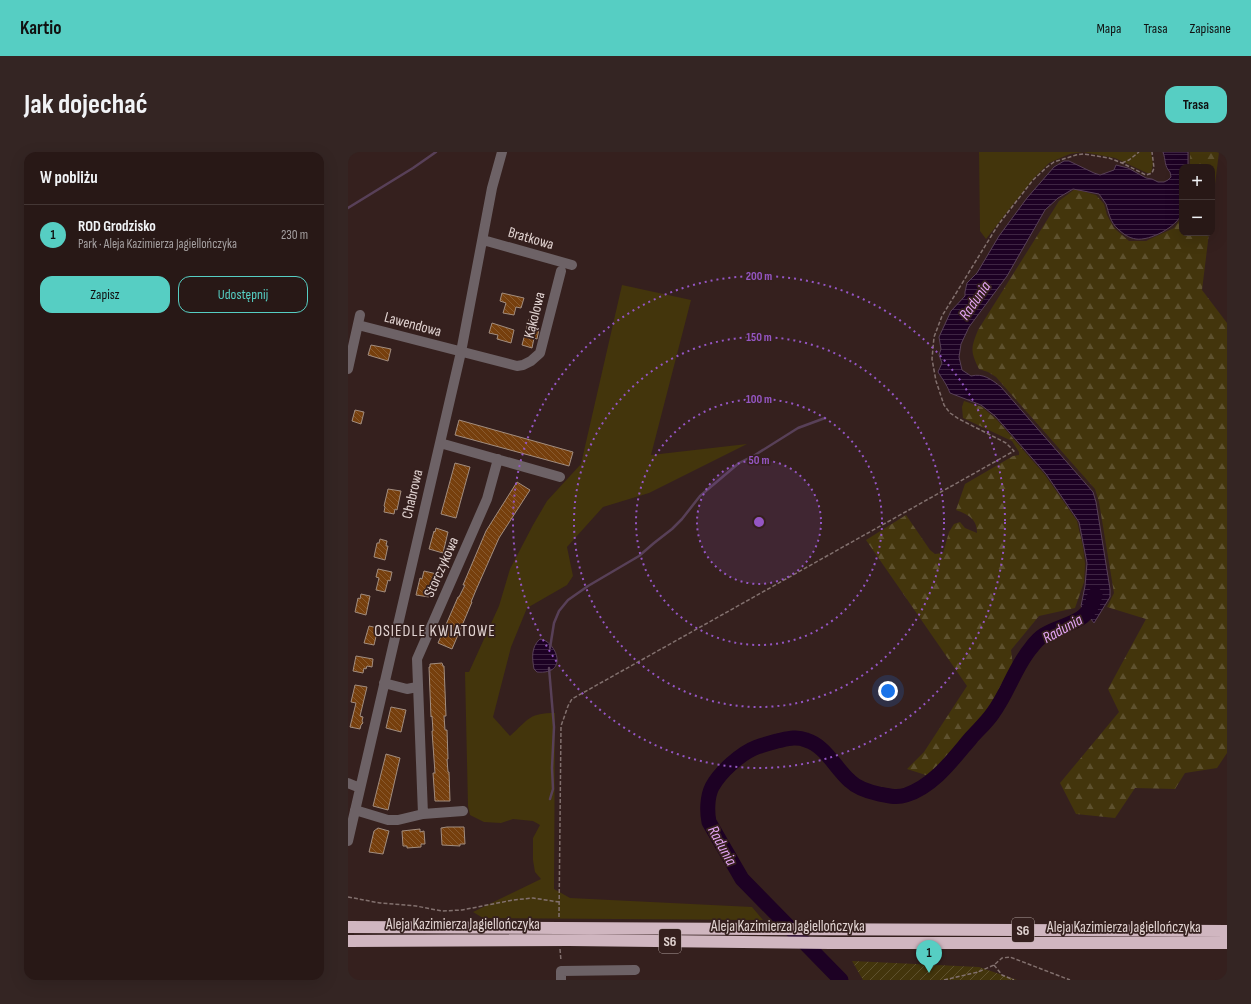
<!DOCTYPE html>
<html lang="pl">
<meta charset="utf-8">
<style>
:root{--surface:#281816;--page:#342523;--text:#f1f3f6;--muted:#a5a0a1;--line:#443735;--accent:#56cec3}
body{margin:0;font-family:"Sofia Sans Condensed",sans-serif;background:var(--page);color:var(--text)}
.controls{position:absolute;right:12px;top:12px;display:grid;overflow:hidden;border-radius:8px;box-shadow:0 4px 16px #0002}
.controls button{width:36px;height:36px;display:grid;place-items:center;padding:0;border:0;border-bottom:1px solid var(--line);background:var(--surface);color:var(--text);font:20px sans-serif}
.you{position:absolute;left:540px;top:539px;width:14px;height:14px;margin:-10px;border:3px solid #fff;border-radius:50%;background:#1a73e8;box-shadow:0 0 0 6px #1a73e833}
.badge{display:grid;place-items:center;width:26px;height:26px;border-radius:50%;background:var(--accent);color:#111;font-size:13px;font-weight:700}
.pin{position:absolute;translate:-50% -33px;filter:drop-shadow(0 1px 2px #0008)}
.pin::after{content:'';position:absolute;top:21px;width:14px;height:12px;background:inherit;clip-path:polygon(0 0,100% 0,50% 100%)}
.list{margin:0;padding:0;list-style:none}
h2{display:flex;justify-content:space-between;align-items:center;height:52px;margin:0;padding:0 16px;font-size:17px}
h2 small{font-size:13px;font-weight:400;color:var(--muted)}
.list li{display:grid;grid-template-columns:26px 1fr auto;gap:12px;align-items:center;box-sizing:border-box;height:60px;padding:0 16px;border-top:1px solid var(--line)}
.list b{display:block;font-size:15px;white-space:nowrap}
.list p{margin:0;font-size:13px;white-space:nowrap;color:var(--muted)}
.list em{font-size:13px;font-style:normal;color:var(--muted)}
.actions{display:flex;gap:8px;padding:12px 16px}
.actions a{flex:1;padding:9px 0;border:1px solid var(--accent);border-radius:12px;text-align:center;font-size:14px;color:var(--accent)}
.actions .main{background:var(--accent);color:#111}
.map{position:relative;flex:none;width:879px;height:828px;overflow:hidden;border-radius:12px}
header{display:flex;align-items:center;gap:24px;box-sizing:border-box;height:56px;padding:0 20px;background:var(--accent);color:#111}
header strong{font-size:19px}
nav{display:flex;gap:22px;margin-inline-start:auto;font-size:14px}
.intro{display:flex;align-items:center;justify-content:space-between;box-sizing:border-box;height:96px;padding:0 24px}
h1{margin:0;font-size:28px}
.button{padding:10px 18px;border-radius:12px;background:var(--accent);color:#111;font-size:14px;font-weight:700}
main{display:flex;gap:24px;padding:0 24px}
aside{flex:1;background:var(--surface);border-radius:12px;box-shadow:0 4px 16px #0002}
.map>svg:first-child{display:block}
.grass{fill:#43350c}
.forest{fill:url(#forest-firs)}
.garden{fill:url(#garden-furrows)}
.water{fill:url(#water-rules);stroke:#584058}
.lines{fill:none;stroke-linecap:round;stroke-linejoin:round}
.stream{stroke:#584058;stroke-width:2.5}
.river{stroke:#1d0124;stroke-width:15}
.building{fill:url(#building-back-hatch);stroke:#a28d7f}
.path{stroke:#82706e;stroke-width:1.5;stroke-dasharray:4 2;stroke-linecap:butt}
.minor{stroke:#6d6266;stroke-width:10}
.highway{stroke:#d0b6c0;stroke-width:12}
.ring{fill:none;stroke:#9556c4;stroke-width:2;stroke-dasharray:2 4}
.labels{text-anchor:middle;stroke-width:3.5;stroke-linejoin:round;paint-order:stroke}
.shield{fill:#35201e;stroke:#ae9e9c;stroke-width:1}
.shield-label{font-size:14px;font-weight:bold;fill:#e2d4d2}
.street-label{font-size:15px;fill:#e2d4d2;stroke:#35201e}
.water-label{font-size:16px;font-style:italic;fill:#e3a4f3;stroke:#35201e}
.neighbourhood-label{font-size:16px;letter-spacing:1px;fill:#e2d4d2;stroke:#35201e}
.centre{fill:#9556c4;stroke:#35201e;stroke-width:2}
.ring-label{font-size:12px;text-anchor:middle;font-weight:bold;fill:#9556c4;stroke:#35201e;stroke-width:3.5;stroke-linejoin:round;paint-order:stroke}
</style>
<header>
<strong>Kartio</strong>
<nav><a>Mapa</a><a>Trasa</a><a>Zapisane</a></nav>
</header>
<div class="intro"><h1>Jak dojechać</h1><a class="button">Trasa</a></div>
<main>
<aside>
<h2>W pobliżu<small></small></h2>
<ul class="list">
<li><span class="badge">1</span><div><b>ROD Grodzisko</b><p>Park · Aleja Kazimierza Jagiellończyka</p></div><em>230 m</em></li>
</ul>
<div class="actions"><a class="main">Zapisz</a><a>Udostępnij</a></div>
</aside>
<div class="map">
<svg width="879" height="828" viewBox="0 0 879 828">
<defs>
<pattern id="forest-firs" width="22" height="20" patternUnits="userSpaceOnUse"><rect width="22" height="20" fill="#43350c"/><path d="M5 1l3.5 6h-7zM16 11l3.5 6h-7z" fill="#5e512e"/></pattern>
<pattern id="garden-furrows" width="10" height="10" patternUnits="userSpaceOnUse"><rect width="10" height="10" fill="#43350c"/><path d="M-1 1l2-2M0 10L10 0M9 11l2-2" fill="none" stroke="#5e512e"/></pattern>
<pattern id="water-rules" width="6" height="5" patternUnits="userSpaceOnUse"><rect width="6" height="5" fill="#1d0124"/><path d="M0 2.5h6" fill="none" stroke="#3e2543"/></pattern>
<pattern id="building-back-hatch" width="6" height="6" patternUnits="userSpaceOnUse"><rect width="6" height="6" fill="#763f0d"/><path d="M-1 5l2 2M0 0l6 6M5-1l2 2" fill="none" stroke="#895a2f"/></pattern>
</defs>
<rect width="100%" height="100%" fill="#35201e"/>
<path class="grass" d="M631 0H803L805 12 803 21H799L767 6 735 0 722 2 710 7 701 11 686 26 638 87 632 79Z
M274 133 343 148 303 303 399 292 301 341 255 355 219 395 225 424 219 433 179 456 163 495 145 565 162 584C181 567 181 561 207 561L206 737 222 746 404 755 415 768 135 766 125 760 193 727 187 720 185 708V686L192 673 185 669 165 667 153 671 136 670 122 663 120 654 117 520H121L151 454 162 417 185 373 199 349 233 312Z"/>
<path class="forest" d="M842 0H871L864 56V15H842Z
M727 37 748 43 756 52 759 63 766 76 781 89H798L826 76 834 65V81H861L854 138 879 171V601L869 616 837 621 827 637 787 636 767 666 728 662 712 631 771 560 760 537 798 467 759 455 766 441 751 350 747 337 648 225 640 220 631 217C622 199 623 196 630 178L711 49Z
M616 249 634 255 649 268 697 323 729 369 735 395 737 412 736 430 727 456 691 464 663 498 666 522 645 561 601 612 587 626 559 617 576 600 619 534 518 388 558 363 582 398 587 402 595 401 601 380 606 372 612 370 617 376 629 381C629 367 621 363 608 358L617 332 665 304 671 303V300L664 289 615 266 614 255Z"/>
<path class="garden" d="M504 809 631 815 669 828H515Z"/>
<path class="water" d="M815 0H840V15H834C834 25 836 54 834 61 829 75 802 89 788 87 781 86 775 82 770 77 762 70 761 61 758 52 756 49 753 45 751 42L725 37 710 46 697 58 659 124 621 175 613 192 611 205 614 218 623 224C635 221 643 227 653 235L745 340 748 350 762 437V445L746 471 733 454 737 434 739 411 731 370 698 322 647 264 633 253 602 241C598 231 595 228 590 220L594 211 591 203 593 197 591 185 603 159 617 144V140L619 131 629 121 651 84 679 46 706 15 716 9H721L746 21 752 23 766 18 768 13 780 16 798 26 804 27 810 30H816L820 28 823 25 822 20C816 14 818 8 815 0Z
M192 487C208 489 222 523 189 520L186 517C184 506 183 495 192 487Z"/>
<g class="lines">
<path class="stream" d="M0 56 65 16 88 0
M202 496 206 471 211 459 220 448 240 434 291 404 306 391 324 377 334 367 352 344 391 311 407 303 450 276 477 266
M201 516 206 575 204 616 205 637 202 647"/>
<path class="river" d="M493 828 394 727 361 670C359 660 359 645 364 635 372 620 393 601 409 595 415 593 422 591 429 589 439 587 448 584 458 588 478 594 487 616 502 629 509 636 522 640 531 642 541 644 549 646 558 643 586 634 605 607 623 586 630 578 639 570 645 561 660 541 667 515 683 496 686 492 691 486 696 483 717 470 741 473 747 443"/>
</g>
<path class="building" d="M154 141 176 146 173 156 168 155 166 163 155 161 158 151 152 149Z
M181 167 189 169 187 176 191 177 189 187 186 186 184 196 174 193Z
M144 171 166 178 163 191 149 187 150 183 141 181Z
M23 193 43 197 40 209 20 203Z
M7 258 16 260 13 272 4 269Z
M111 268 225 300 221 314 107 283Z
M107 311 122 315 108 366 93 362Z
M169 330 182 338 151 386 128 438 123 450H124L104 497 90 491 110 445H111L117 433H115L138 379Z
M40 337 53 339 49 358 47 357 46 362 36 360 37 355 36 354Z
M88 376 100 380 95 401 81 397 86 379 87 380Z
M32 387 39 389 38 394H40L37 408 26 405 29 391H31Z
M30 417 44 420 42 429 40 428 37 440 28 438 31 426 28 425Z
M76 419 89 422 87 430 84 429 81 445 68 443 72 426 74 427Z
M13 442 22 444 18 463 7 460 10 446 12 447Z
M21 474 30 476 26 493 16 491Z
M8 504 25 507 24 515 19 514 18 517 16 516 15 521 5 519Z
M94 511 95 514H96L98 564H96L97 578H99L100 607H99L100 620H101L102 649H87L85 621H87L84 579H85L84 564 83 565 81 515H82V512Z
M7 533 19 535 12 564 15 565 14 569 15 571 13 573 12 577 2 575 8 551 3 550Z
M43 555 58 558 53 580 38 576Z
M38 602 52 606 40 658 25 654Z
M99 675H116L117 692H112V694L94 693 93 676Z
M30 676 41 679 35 702 21 700 26 679Z
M72 677V680L76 679 77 692H73V695L59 696V694H55L54 679Z"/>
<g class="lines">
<path class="path" d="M774 11 781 8 791 0
M0 745 32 751 68 754 94 759 114 758 165 748 185 746 211 750
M211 765 213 574 220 554 224 547 666 299 658 291 611 267 602 261 596 253 588 229 584 207 586 185 594 164 650 73 685 28 699 15 706 10 728 3 736 2 761 6 774 11 798 23 804 21 806 16 804 0
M212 797 213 809
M646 813 654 823 666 828
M596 828 630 820 646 813 654 806 662 805 722 828"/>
<path class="minor" d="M135 88 224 113
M10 173 169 214 175 213 183 209 192 201 213 119
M0 217 12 163
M92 291 212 325
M36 531 59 537 69 535
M0 631 12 636
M7 658 40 668H50L75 662 115 659
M75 662 69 507 139 347 150 307
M0 689 113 200 144 36 154 0
M213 828V819L287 818"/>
<path class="highway" d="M0 775 879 779
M0 789 221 788 482 791H879"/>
</g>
<circle cx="411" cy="370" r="62" fill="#9556c4" fill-opacity=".12"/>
<g class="ring">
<circle cx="411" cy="370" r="62"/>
<circle cx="411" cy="370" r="123"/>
<circle cx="411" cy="370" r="185"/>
<circle cx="411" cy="370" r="246"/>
</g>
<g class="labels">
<g class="shield">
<rect x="664" y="766" width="22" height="24" rx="3"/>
<rect x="311" y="777" width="22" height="24" rx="3"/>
</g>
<g class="shield-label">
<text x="675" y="783">S6</text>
<text x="322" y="794">S6</text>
</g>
<g class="street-label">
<text transform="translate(183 86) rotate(16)" y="5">Bratkowa</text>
<text transform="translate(186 163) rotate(-76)" y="5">Kąkolowa</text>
<text transform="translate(65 172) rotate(15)" y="5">Lawendowa</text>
<text transform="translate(64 342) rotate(-77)" y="5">Chabrowa</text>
<text transform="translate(93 415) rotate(-66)" y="5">Storczykowa</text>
<text x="115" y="777">Aleja Kazimierza Jagiellończyka</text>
<text x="440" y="779">Aleja Kazimierza Jagiellończyka</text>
<text x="776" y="780">Aleja Kazimierza Jagiellończyka</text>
</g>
<g class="water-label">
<text transform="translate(626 148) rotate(-55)" y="6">Radunia</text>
<text transform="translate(714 476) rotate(-29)" y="6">Radunia</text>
<text transform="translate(375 693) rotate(61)" y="6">Radunia</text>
</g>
<g class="neighbourhood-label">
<text x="87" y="484">OSIEDLE KWIATOWE</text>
</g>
</g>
<circle cx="411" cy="370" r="6" class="centre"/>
<g class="ring-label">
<text x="411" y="128">200 m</text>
<text x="411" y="189">150 m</text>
<text x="411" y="251">100 m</text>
<text x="411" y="312">50 m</text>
</g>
</svg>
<div class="controls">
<button>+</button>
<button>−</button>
</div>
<div class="you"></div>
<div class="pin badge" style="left:581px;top:821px">1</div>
</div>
</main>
